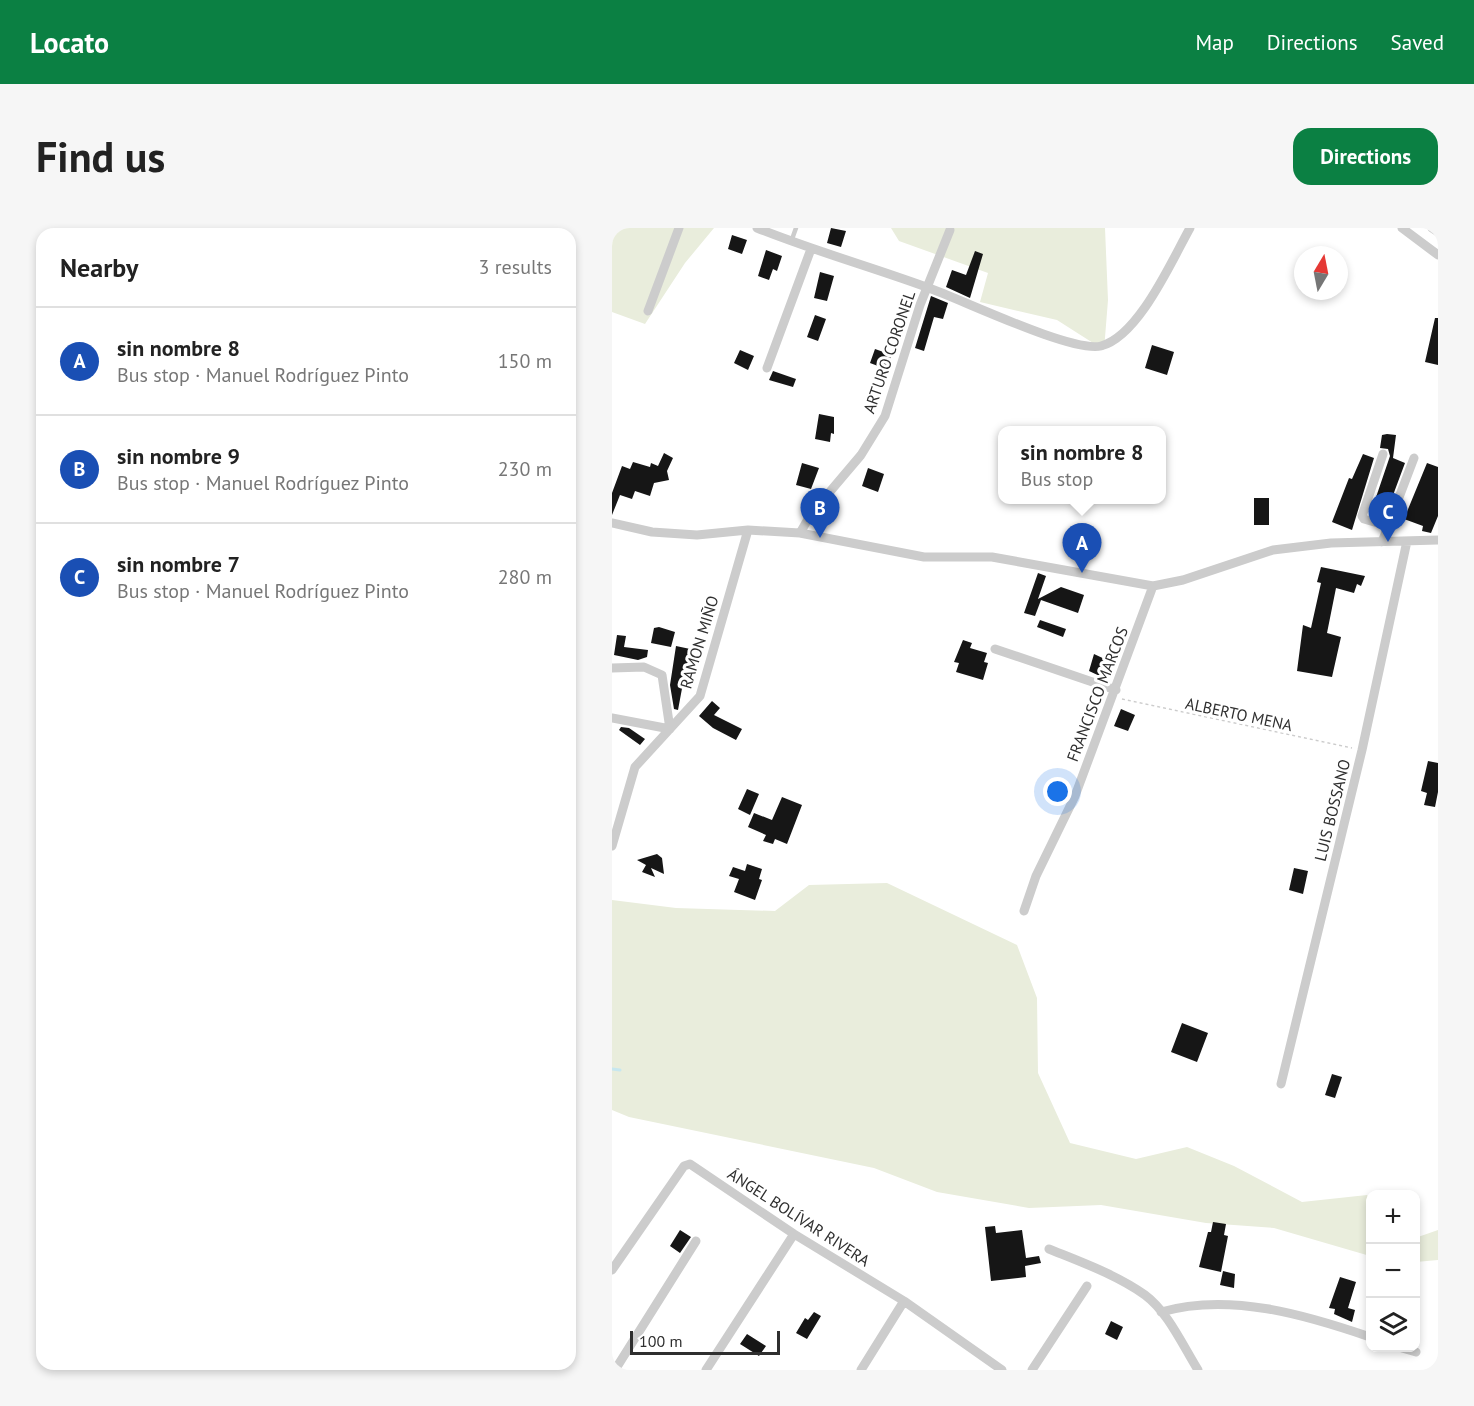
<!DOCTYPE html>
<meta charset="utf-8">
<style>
:root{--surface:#fff;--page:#f6f6f6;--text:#222;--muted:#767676;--line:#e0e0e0;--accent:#0b8043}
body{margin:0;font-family:"PT Sans",sans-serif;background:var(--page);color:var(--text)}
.controls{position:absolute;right:18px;bottom:18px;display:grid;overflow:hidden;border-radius:12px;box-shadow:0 3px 9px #0003}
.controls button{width:54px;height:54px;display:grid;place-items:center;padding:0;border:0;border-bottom:2px solid var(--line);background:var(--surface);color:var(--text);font:30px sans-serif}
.compass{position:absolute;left:682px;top:18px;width:54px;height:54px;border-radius:50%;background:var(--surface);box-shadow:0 3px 9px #0003;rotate:10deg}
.scale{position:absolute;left:18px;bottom:15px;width:150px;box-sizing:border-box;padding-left:6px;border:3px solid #2f2f2f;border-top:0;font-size:16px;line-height:21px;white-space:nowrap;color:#2f2f2f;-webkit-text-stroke:4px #fff;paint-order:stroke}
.you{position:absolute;left:446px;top:564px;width:21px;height:21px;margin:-15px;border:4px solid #fff;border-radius:50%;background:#1a73e8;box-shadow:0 0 0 9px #1a73e833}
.badge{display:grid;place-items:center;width:39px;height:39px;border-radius:50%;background:var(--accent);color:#fff;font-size:20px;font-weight:700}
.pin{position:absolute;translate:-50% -50px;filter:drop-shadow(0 2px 3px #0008)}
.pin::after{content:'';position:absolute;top:32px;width:21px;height:18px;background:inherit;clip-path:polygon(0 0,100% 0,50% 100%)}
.popup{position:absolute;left:386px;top:198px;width:168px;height:78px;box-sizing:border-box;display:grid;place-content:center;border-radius:12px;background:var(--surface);filter:drop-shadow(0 2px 4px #0005);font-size:20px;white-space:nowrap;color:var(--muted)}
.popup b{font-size:22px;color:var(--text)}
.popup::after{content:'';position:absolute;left:50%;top:100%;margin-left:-12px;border:12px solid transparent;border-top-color:var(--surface)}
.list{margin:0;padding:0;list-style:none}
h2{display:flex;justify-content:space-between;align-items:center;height:78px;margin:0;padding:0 24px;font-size:26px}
h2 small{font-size:20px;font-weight:400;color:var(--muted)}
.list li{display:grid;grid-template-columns:39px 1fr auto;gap:18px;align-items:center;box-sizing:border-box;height:108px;padding:0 24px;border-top:2px solid var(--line)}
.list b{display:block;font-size:22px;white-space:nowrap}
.list p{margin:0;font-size:20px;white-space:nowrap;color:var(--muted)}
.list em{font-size:20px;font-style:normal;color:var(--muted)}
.icon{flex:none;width:33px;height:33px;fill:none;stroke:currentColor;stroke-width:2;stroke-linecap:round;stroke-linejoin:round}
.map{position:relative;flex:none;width:826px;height:1142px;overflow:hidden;border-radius:18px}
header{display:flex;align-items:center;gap:36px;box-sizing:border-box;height:84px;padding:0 30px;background:var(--accent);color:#fff}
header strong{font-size:28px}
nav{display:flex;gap:33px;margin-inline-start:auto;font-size:21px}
.intro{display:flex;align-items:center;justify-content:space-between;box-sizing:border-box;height:144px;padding:0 36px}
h1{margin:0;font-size:42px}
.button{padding:15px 27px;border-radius:18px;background:var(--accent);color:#fff;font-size:21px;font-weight:700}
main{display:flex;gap:36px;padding:0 36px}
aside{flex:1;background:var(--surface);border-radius:18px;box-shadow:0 3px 9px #0003}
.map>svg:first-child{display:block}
.green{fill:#e9eddc}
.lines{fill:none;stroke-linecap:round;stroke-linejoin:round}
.stream{stroke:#c7e7ef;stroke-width:3}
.building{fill:#161616}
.path{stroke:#ccc;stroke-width:1.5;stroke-dasharray:3 3;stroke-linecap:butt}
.lane{stroke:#ccc;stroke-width:4.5}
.street{stroke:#ccc;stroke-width:9}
.labels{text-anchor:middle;stroke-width:6;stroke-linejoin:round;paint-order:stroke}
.street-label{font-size:16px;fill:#2f2f2f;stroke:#fff}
</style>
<header>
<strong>Locato</strong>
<nav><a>Map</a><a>Directions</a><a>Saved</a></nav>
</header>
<div class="intro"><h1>Find us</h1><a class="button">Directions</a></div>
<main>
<aside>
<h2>Nearby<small>3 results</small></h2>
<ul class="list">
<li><span class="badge" style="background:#1a4fb4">A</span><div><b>sin nombre 8</b><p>Bus stop · Manuel Rodríguez Pinto</p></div><em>150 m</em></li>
<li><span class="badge" style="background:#1a4fb4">B</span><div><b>sin nombre 9</b><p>Bus stop · Manuel Rodríguez Pinto</p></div><em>230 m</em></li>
<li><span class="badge" style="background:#1a4fb4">C</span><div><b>sin nombre 7</b><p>Bus stop · Manuel Rodríguez Pinto</p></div><em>280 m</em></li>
</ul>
</aside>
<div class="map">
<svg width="826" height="1142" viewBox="0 0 826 1142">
<rect width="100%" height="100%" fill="#fff"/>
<path class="green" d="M0 0H102L73 35 33 96 0 84Z
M279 0H493L496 72 492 122 445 92 368 74 376 45 287 13Z
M275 655 405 717 425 770 426 845 458 915 524 931 575 919 622 938 690 974 755 967 758 970V1028L662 1000 594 995 489 977 417 980 325 964 262 940 17 889 0 882V672L64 680 163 683 197 657Z
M826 1002V1032L804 1034V1007L806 1009Z"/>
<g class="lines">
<path class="stream" d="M0 841 8 842"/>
</g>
<path class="building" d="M219 0 234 3 229 19 215 15Z
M120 7 135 12 130 26 116 21Z
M154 22 170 28 165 43 161 41 157 52 146 48Z
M363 23 371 26 358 70 334 59 340 42 354 47Z
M208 44 222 48 215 73 202 70Z
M319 68 336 75 331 91 322 89 312 123 303 120Z
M203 87 214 91 206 113 195 109Z
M823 90H826V137L813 134Z
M540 117 562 124 555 147 533 140Z
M263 121 280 127 274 141 258 135Z
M128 122 142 128 136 142 122 135Z
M161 143 184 151 181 159 157 152Z
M207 186 222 189V206L219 205 218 214 203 211Z
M775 206 784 207 781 230 793 235 774 286 760 281 778 228 776 221 768 220 770 207Z
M52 225 61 230 55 243 57 252 42 255 38 268 23 263 20 271 8 267 0 287V265L10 238 18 241 21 234 38 239 39 235 46 238Z
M751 226 762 230 740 302 720 294 737 250 740 251Z
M190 235 207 240 199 261 184 257Z
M815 235 826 239V288L819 305 810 303 811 298 792 291Z
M256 240 272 246 266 264 250 258Z
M642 270H657V297H642Z
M709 339 753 348 749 358 745 356 742 365 724 360 715 405 729 409 720 449 685 443 691 397 699 400 709 355 705 354Z
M426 345 434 348 426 371 449 359 472 367 466 385 429 372 423 388 412 385Z
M428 392 454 401 451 409 425 399Z
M47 399 63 404 59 419 39 415 42 400Z
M5 407 14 408 12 419 36 422 35 429 26 432 2 427Z
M351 412 360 415 358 420 375 425 372 434 376 435 371 452 344 444 347 435 342 434Z
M64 418 83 422 79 440 74 439 66 482 62 481 58 457Z
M482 426 497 433 492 450 477 443Z
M100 473 108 480 102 487 130 501 124 512 101 500 87 488Z
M509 481 523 487 516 503 502 498Z
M9 499 17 500 33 511 28 517 7 502Z
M816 533 826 535V564L823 579 812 577 815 565 809 563Z
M135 561 147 566 138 587 126 581Z
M170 569 190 577 175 616 163 611 161 616 151 613 154 607 136 599 142 585 160 592Z
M45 626 50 630 52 646 39 640 43 649 30 644 34 637 25 632Z
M135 636 150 641 147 651 150 652 143 672 122 664 127 651 117 648 121 639 133 643Z
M682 640 696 643 691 666 677 662Z
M570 795 596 805 585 834 559 824Z
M720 846 730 849 723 870 713 867Z
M601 994 614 996 612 1007 616 1008 609 1044 587 1039 596 1004H599Z
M383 998 384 1005 410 1002 414 1030 427 1028 429 1035 413 1038 414 1049 379 1053 373 999Z
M68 1002 79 1009 68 1025 58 1018Z
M611 1043 623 1046 622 1060 608 1057Z
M728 1049 744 1054 736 1080 743 1082 740 1094 722 1086 723 1081 717 1080Z
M202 1084 209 1088 195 1111 184 1105 193 1090 196 1092Z
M499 1093 511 1099 505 1112 493 1106Z
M135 1106 154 1118 147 1128 128 1116Z"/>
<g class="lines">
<path class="path" d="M510 471 740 520"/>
<path class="lane" d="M179 14 184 0"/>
<path class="street" d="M145 0C202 23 260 39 317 60 351 72 460 125 489 118 527 108 560 32 578 0
M790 0 826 27
M820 0 826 4
M36 83 67 0
M155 140 199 21
M771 226 750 288 752 291 776 298
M0 295 40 304 85 307 136 302 188 305 312 329H380L541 358 571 352 661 322 719 315 826 312
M188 305 199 286 249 227 273 188 308 77 338 2
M770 314 802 230
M383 421 504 462
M0 440 32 439 50 447 58 501 0 490
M0 618 23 539 88 468 136 302
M412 683 424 648 463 568 541 358
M669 856 750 522 795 313
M437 1021C469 1034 505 1047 533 1067 556 1084 571 1118 586 1142
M0 1042 72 938 78 936 182 1006 292 1073 390 1142
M549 1084C617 1064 694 1087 758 1109
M790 1120 804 1124
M3 1142 84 1013
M94 1142 182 1006
M249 1142 292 1073
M420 1142 475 1058"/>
</g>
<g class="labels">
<g class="street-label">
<text transform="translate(277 124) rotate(-71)" y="6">ARTURO CORONEL</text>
<text transform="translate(87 414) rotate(-73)" y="6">RAMON MIÑO</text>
<text transform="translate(485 466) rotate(-69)" y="6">FRANCISCO MARCOS</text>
<text transform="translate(627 486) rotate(12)" y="6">ALBERTO MENA</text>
<text transform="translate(720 582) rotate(-76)" y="6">LUIS BOSSANO</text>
<text transform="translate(187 989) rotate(33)" y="6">ÁNGEL BOLÍVAR RIVERA</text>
</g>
</g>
</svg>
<div class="controls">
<button>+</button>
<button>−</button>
<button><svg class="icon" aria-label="layers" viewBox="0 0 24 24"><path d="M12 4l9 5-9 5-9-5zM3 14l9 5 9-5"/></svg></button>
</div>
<svg class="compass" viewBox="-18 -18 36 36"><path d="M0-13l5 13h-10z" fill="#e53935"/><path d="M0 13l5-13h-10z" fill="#767676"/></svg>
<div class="scale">100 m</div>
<div class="you"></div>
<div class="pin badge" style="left:470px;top:345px;background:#1a4fb4">A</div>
<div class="popup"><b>sin nombre 8</b>Bus stop</div>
<div class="pin badge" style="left:208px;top:310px;background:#1a4fb4">B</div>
<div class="pin badge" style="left:776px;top:314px;background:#1a4fb4">C</div>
</div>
</main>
